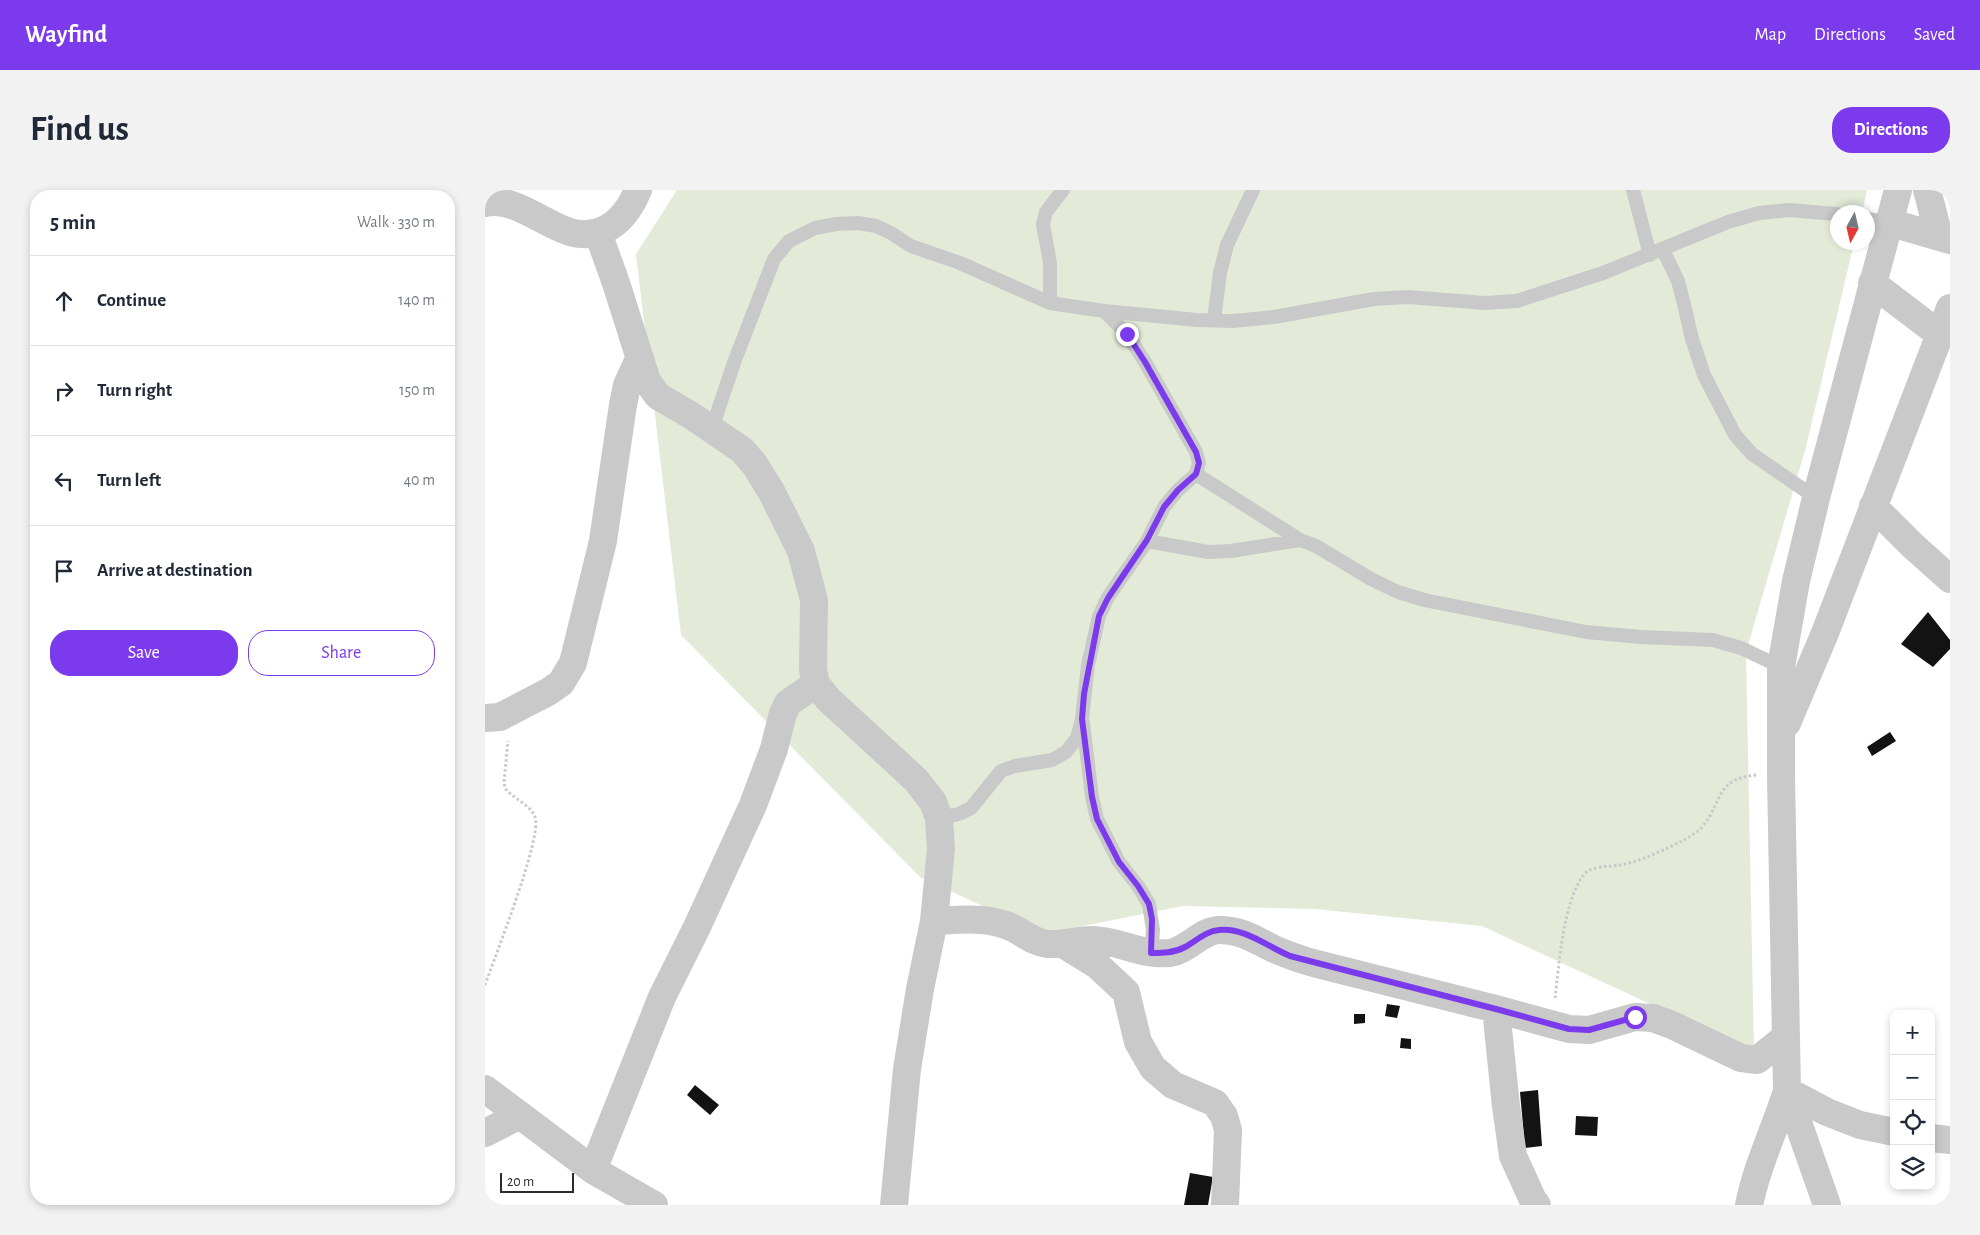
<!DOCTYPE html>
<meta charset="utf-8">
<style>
:root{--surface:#fff;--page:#f2f2f3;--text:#1f2937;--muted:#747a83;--line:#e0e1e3;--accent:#7c3aed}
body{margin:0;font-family:"Alegreya Sans",sans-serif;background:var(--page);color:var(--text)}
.controls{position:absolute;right:15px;bottom:15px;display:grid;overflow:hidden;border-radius:10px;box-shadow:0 2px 8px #0003}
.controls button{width:45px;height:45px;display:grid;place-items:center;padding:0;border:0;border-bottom:1px solid var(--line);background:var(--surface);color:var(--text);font:25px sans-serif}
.compass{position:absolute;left:1345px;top:15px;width:45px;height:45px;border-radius:50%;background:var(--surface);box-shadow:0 2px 8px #0003;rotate:188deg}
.scale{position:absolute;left:15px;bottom:12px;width:74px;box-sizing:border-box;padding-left:5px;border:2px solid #2c2c2c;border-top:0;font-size:14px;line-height:18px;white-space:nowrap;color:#2c2c2c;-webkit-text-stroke:4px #fff;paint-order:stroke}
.stop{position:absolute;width:15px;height:15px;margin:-11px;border:4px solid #7c3aed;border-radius:50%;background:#fff}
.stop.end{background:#7c3aed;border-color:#fff;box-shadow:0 1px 5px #0008}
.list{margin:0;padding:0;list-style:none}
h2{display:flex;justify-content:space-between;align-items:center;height:65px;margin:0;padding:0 20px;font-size:21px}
h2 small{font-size:16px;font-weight:400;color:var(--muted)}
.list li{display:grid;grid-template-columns:32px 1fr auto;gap:15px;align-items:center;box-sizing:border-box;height:90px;padding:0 20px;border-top:1px solid var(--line)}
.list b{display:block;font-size:19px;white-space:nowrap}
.list em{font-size:16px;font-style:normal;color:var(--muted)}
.actions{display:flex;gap:10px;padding:15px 20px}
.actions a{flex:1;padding:11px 0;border:1px solid var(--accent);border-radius:20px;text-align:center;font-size:18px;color:var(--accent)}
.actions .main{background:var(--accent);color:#fff}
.icon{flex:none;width:28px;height:28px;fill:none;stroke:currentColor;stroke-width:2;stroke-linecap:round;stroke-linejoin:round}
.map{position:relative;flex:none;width:1465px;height:1015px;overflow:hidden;border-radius:20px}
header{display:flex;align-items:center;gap:30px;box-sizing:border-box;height:70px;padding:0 25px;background:var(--accent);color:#fff}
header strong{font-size:24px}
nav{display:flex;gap:28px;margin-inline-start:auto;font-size:18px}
.intro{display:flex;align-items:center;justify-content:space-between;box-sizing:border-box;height:120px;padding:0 30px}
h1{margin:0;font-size:35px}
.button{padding:12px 22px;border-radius:20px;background:var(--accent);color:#fff;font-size:18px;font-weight:700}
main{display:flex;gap:30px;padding:0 30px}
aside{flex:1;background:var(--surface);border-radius:20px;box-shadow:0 2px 8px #0003}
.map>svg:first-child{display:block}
.green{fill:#e3ebd8}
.building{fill:#131313}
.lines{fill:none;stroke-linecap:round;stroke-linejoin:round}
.path{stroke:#c9c9c9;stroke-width:3;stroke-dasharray:2.5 2.5;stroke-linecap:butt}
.service{stroke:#c9c9c9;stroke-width:14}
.minor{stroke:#c9c9c9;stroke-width:28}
.route{stroke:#7c3aed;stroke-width:6}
</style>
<header>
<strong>Wayfind</strong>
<nav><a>Map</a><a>Directions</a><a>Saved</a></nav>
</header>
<div class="intro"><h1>Find us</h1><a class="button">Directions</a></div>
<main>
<aside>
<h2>5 min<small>Walk · 330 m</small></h2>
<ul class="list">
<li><svg class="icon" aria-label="ahead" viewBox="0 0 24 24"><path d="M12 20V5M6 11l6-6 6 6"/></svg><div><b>Continue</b></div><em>140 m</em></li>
<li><svg class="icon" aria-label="right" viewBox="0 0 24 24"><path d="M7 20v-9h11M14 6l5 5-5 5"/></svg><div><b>Turn right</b></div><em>150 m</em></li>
<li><svg class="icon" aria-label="left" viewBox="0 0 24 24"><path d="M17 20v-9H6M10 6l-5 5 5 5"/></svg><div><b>Turn left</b></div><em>40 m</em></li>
<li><svg class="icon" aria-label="arrive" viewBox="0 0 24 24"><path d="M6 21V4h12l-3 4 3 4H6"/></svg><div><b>Arrive at destination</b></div></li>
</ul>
<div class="actions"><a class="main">Save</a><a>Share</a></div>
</aside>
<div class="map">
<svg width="1465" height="1015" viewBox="0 0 1465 1015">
<rect width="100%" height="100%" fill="#fff"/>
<path class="green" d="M192 0H1382L1377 22H1352V52L1369 53 1321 257 1261 462 1269 862 997 736 830 719 698 716 558 744 435 687 196 445 151 64Z"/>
<path class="building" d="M1443 422 1465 450V459L1448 477 1416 454Z
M1405 542 1411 551 1387 566 1382 557Z
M902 814 915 816 912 828 900 826Z
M869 824H880V833L869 834Z
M916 848 926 849V859L915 858Z
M210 895 234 915 225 925 202 905Z
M1053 900 1057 956 1040 958 1035 902Z
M1091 926 1113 927 1112 946 1090 945Z
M705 983 728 987 723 1015H699Z"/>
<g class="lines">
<path class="path" d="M0 795C9 769 58 646 50 627 45 614 28 609 20 598L19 592 23 551
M1070 808C1074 775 1078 715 1097 687 1104 675 1123 677 1135 675 1157 671 1179 660 1199 650 1205 646 1212 643 1217 637 1238 613 1229 589 1271 585"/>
<path class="service" d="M1148 0 1165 65
M1382 29 1403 32
M1178 60 1193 91 1199 114 1207 149 1219 185 1250 245 1267 264 1331 308
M565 113V73L558 34 561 22 578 0
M729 130 735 83 742 55 768 0
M227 238 250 170 289 69 304 51 330 38 351 34 373 33 391 36 406 43 426 56 475 73 565 113 619 121 712 130 748 131 789 127 889 109 923 107 1000 113 1032 111 1118 83 1243 32 1274 23 1304 20 1352 24
M711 284 815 350
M662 351 723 362 746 361 815 350 831 356 886 389 913 402 939 410 1101 442 1156 447 1228 450 1256 458 1296 477
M598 533 607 607 612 629 634 672 653 696 664 714 668 740 666 763
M454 628 474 624 486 618 516 581 530 576 567 570 581 562 592 548 597 529 603 475 614 426 623 407 662 351 679 317 693 300 711 284 714 273 711 262 660 172 642 144 619 121"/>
<path class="minor" d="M1442 0 1454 46
M0 13C42 4 77 60 119 40 136 32 146 17 153 0
M1403 32 1465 50
M113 43 131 93 162 191 173 206 207 226 257 260 270 275 286 301 316 361 329 410 328 480 331 494 343 509 431 590 448 612 454 628 456 659 449 731 435 799 422 879 409 1015
M1387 93 1454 144
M1388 316 1427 355 1465 389
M0 528 15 527 63 502 76 493 88 473 118 351 138 215 142 195 154 169
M1302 533 1340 443 1465 118
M449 731C475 730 504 726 528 738 540 744 548 752 562 754 577 755 592 750 607 750 634 750 655 766 685 763 704 760 717 739 736 740 759 741 770 750 789 759 803 765 817 770 832 774L1011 819 1084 839 1104 840 1150 827 1168 828 1187 835 1256 868 1272 870 1301 847
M578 754 612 775 641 802 653 852 668 878 688 895 730 913 739 926 743 940 740 1015
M1011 819 1021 916 1028 966 1048 1010 1052 1015
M0 899 108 980 169 1015
M0 943 35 925
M1446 948 1465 950
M108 980 177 807 212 737 268 615 289 559 298 523 303 513 331 494
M1264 1015C1272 975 1290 939 1302 901L1342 922 1375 935 1409 942
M1342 1015 1302 901 1296 587V477L1311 391 1331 308 1413 0"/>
</g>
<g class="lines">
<path class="route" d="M642 144 660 172 711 262 714 273 711 284 693 300 679 317 662 350 623 408 614 426 599 504 597 529 607 607 612 629 634 672 653 696 664 714 667 729 666 763C678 763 689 763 700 757 711 751 721 741 734 740 759 737 783 757 805 766L1011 819 1084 839 1104 840 1150 827"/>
</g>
</svg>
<div class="controls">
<button>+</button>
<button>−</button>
<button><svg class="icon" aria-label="locate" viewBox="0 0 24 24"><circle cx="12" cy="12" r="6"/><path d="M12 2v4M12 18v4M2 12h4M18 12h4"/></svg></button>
<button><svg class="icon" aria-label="layers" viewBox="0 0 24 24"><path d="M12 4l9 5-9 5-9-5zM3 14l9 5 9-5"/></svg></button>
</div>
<svg class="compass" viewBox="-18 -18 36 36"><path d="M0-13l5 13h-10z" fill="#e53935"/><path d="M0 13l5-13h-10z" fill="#747a83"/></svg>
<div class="scale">20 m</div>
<div class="stop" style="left:1150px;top:827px"></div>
<div class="stop end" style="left:642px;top:144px"></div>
</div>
</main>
